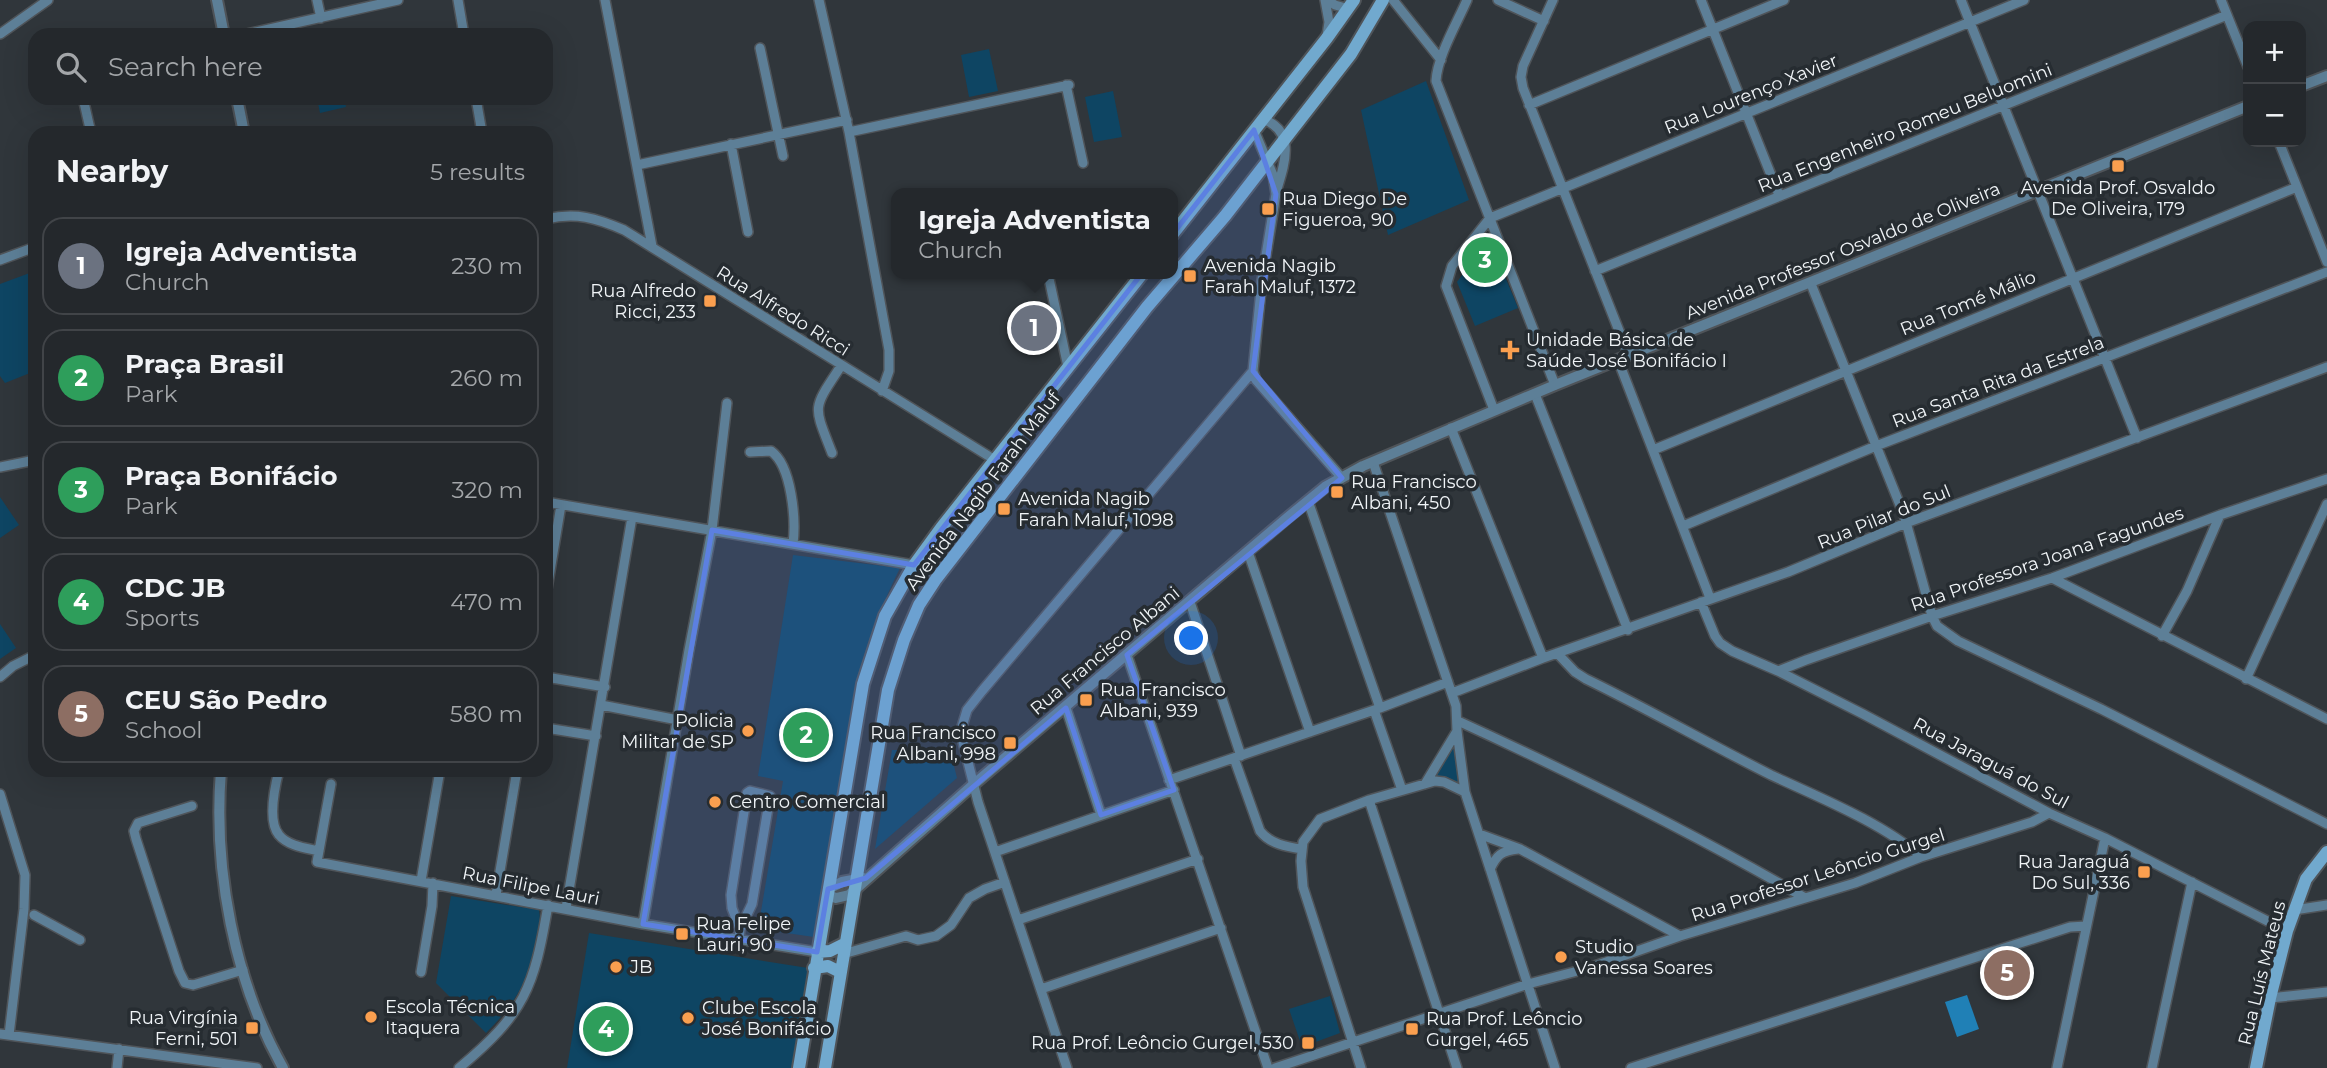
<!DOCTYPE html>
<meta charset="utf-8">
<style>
:root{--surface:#24282c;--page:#2c3034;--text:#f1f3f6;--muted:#a3a6a9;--line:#414448;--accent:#d93025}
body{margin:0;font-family:Montserrat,sans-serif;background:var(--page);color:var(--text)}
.controls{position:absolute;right:21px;top:21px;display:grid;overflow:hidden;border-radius:14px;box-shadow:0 7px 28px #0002}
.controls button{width:63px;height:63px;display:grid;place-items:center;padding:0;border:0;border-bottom:2px solid var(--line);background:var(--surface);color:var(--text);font:35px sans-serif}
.you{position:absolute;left:1192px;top:639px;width:24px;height:24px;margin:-18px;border:5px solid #fff;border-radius:50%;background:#1a73e8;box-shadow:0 0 0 10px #1a73e833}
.badge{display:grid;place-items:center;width:46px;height:46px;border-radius:50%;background:var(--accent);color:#fff;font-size:23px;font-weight:700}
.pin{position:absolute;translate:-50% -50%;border:4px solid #fff;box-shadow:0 2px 7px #0006}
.popup{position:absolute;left:891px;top:188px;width:287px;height:91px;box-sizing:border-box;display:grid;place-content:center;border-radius:14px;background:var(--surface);filter:drop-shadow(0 2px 5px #0005);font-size:23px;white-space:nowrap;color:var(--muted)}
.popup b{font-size:26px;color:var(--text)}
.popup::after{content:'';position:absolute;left:50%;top:100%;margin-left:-14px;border:14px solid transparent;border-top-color:var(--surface)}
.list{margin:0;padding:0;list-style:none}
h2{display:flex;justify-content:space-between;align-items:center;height:91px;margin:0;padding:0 28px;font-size:30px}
h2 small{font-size:23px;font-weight:400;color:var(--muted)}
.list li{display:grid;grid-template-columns:46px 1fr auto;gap:21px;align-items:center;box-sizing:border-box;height:98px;margin:0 14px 14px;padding:0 14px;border:2px solid var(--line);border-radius:21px}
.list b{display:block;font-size:26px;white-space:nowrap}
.list p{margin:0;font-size:23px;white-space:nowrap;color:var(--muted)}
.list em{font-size:23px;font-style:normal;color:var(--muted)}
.icon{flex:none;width:38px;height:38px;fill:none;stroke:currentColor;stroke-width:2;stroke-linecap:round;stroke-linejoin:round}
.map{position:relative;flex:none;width:2327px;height:1068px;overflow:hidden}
.search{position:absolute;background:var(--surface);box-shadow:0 7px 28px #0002;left:28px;top:28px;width:525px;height:77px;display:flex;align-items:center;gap:18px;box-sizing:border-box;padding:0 24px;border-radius:21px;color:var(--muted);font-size:26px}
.panel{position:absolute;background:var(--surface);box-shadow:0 7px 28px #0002;left:28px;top:126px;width:525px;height:651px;border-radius:21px}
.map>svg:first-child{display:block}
.green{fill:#0e4563}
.water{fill:#2080b6}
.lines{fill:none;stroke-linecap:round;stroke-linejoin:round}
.minor-casing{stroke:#4f5459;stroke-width:12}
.tertiary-casing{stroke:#4f5459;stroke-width:14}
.secondary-casing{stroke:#4f5459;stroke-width:16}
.minor{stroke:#5d7f97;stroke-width:9}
.tertiary{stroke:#5d7f97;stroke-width:10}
.secondary{stroke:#71a9ce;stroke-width:12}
.marked{fill:#5c80e1;fill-opacity:0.2;stroke:#5c80e1;stroke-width:5;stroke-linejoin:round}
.poi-dot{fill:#fa9f4f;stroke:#262c31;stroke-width:2.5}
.labels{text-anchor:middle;stroke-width:7;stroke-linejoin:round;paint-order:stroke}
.street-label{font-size:18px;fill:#f0f4f7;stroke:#262c31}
.poi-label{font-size:18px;fill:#f0f4f7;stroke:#262c31;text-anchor:start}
</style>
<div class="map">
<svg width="2327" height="1068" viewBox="0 0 2327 1068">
<rect width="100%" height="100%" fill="#30363b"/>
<path class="green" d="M989 49 998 91 969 97 961 55Z
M1426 81 1469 200 1388 235 1361 110Z
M1113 91 1122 137 1094 142 1085 97Z
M317 98H344L346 107 320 113Z
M1489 238 1518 308 1475 326 1457 282Z
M35 271V371L5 383 0 376V284Z
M0 497 19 525 0 538Z
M793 555 900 568C880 609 864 648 854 693L814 937 758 929 783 781 758 776Z
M0 624 16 648 0 659Z
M1454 745 1464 789 1429 780Z
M892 750H950L957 778 875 849Z
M451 896 539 910C541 921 539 932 537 943 529 981 513 1006 486 1033L436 983Z
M589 933 808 968 792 1068H567Z
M1330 996 1340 1033 1302 1047 1289 1009Z"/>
<path class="water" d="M1967 995 1979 1029 1957 1037 1945 1002Z"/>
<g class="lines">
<g class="minor-casing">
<path id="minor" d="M317 0 321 18
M458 0 464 35
M605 0 652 246
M819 0 849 132 889 350V371L882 391
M1325 0 1329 22 1327 36
M1327 0 1335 5 1349 9
M1393 0 1441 60
M1467 0C1457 23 1437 57 1436 81L1555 385
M1498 0 1544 21
M1553 0 1523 66 1521 77 1523 88 1629 356
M1701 0 1779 195
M1961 0 2137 438
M2221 0 2248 67
M0 34 48 0
M242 35 398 0
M760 48 783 156
M1066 85 1083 163
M83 98 91 133
M476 98 482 133
M1529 105 1784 0
M1262 119C1296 130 1285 163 1277 189
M1254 130 1273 175 1276 194 1262 280 1253 371 1256 380 1342 478
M849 132 1069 85
M2279 142 2327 262
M731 144 748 232
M637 165 847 120
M546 219C576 212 596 218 624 230L995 460
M0 260 35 247
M1595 271 2227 15
M1048 274 1068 367
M1811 284 1904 515 1932 616 1937 626 1958 641 2101 709 2327 824
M1618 360 1710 598
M1535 394 1628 630
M1494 410 1446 286 1452 266 1490 218 2024 0
M1451 428 1543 658
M1653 450 2297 187
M750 452 771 451C792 466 796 520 793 544
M832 453C813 404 812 410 841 366
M1373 462 1456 706 1457 731 1425 784
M0 467 35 460
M1308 501 1380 708
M546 502 914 565
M1683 526 1876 446 2327 272
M1248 552 1310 732
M2052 578 2327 719
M546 595 561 505
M1190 602 1241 756
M1701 602 1715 636 1720 643 1732 651 1778 671 1863 714 2049 813 2105 838 2287 931
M2162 636 2187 591 2220 515
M1557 653 1575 672 1586 679C1648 709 1709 744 1771 775 1818 797 1883 823 1921 857
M1127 655 1268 1068
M1778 671 1806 660 1932 616 2052 578 2220 515 2327 479
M0 677 13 666 35 655
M546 677 605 687
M2246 679 2327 504
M1452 693 1543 658 1788 572 1906 523 2327 367
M601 705 678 720
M1066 708 1101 815
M1374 710 1402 790
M1458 721C1576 775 1693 833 1805 898
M546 728 596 736
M1457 731 1465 792 1555 1068
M1234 758 1260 831C1270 844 1287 847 1302 849
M279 770C275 786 267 821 279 835 288 846 306 848 319 851
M1169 780 1380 708 1448 682
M331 784 317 862 643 924 817 952
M0 794 25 875 24 909 9 1035
M1369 800 1457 1068
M192 806 138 823 134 831 136 839 179 971 185 983 193 985 243 970
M1479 834 1520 849 1680 936
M995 852 1174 790
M1490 869C1497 855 1501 851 1518 849
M421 881 440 770
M496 895 517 770
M566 908 632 517
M2294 910 2327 905
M34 915 80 940
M1018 920 1198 859
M643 924 689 650 712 530 727 403
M739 939 740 929 752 904 770 796 750 791 747 793 731 895 732 908 740 929
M843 954 906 936 918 940 936 936 951 925 969 898 985 889 1005 882
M421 972 432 906 433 883
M1041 989 1221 928
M2270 998 2327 992
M0 1034 257 1068
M117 1068 119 1049
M459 1068C525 1013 534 988 548 905
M1067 1068 978 802 963 742 961 730 967 710 982 691 1253 371
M1275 1068 1528 984 1589 968 1680 936 1855 883 1921 857 2032 822 2049 813
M1361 1068 1303 887 1301 861 1303 842 1320 819 1369 800 1435 781 1444 782 1465 792
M1631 1068 2070 927 2086 926
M2057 1068 2105 838
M2152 1068 2192 882"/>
</g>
<g class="tertiary-casing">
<path id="tertiary" d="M217 0 224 35
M2301 86 2327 76
M237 98 244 133
M221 770C213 869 234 981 283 1068
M828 889 842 882 863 878
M827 895 836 898 849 895 973 785 1287 518 1325 487 1363 466 1555 385 2248 106"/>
</g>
<g class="secondary-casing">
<path id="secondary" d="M1172 235 1327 38 1354 0
M817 952 830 951 844 944
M814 968 828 966 840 972
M799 1068 863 684 885 616 914 565 941 528 1142 274
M825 1068 888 690 904 640 919 605 936 579 1147 307 1225 216 1351 54 1383 0
M2256 1068 2270 998 2287 931 2306 879 2327 852"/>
</g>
<use href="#minor" class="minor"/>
<use href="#tertiary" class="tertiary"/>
<use href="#secondary" class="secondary"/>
</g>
<path class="marked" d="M1254 130 1276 194 1253 371 1342 478 1127 655 1174 790 1101 815 1066 708 866 878 828 889 817 952 643 924 712 530 914 565Z"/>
<g class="poi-dot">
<rect x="2111" y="159" width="14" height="14" rx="3.5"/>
<rect x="1261" y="202" width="14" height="14" rx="3.5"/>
<rect x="1183" y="269" width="14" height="14" rx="3.5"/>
<rect x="703" y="294" width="14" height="14" rx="3.5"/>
<path d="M1506.5 339.5h7v7h7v7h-7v7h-7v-7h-7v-7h7z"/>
<rect x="1330" y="485" width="14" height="14" rx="3.5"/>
<rect x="997" y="502" width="14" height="14" rx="3.5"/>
<rect x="1079" y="693" width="14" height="14" rx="3.5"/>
<circle cx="748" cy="731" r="7"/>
<rect x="1003" y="736" width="14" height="14" rx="3.5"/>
<circle cx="715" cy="802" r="7"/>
<rect x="2137" y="865" width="14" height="14" rx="3.5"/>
<rect x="675" y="927" width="14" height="14" rx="3.5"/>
<circle cx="1561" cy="957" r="7"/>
<circle cx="616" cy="967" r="7"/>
<circle cx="371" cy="1017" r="7"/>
<circle cx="688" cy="1018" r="7"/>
<rect x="245" y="1021" width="14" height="14" rx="3.5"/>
<rect x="1405" y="1022" width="14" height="14" rx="3.5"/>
<rect x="1301" y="1036" width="14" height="14" rx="3.5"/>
</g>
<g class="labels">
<g class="street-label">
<text transform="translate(1751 94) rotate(-22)" y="6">Rua Lourenço Xavier</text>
<text transform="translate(1905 128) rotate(-22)" y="6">Rua Engenheiro Romeu Beluomini</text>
<text transform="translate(1843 251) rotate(-22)" y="6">Avenida Professor Osvaldo de Oliveira</text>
<text transform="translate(1968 303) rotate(-22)" y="6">Rua Tomé Málio</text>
<text transform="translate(783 311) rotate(32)" y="6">Rua Alfredo Ricci</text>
<text transform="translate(1998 382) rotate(-21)" y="6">Rua Santa Rita da Estrela</text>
<text transform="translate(983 491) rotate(-53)" y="6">Avenida Nagib Farah Maluf</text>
<text transform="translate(1884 517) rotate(-22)" y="6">Rua Pilar do Sul</text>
<text transform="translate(2047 559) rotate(-19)" y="6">Rua Professora Joana Fagundes</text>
<text transform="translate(1105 651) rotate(-40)" y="6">Rua Francisco Albani</text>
<text transform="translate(1991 763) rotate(28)" y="6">Rua Jaraguá do Sul</text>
<text transform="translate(1818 875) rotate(-18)" y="6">Rua Professor Leôncio Gurgel</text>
<text transform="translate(531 886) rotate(11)" y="6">Rua Filipe Lauri</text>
<text transform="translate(2262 973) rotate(-76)" y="6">Rua Luís Mateus</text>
</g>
<g class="poi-label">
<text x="2118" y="194" text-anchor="middle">Avenida Prof. Osvaldo<tspan x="2118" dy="21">De Oliveira, 179</tspan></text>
<text x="1282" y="205">Rua Diego De<tspan x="1282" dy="21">Figueroa, 90</tspan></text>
<text x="1204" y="272">Avenida Nagib<tspan x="1204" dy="21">Farah Maluf, 1372</tspan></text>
<text x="696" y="297" text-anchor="end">Rua Alfredo<tspan x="696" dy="21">Ricci, 233</tspan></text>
<text x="1526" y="346">Unidade Básica de<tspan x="1526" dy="21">Saúde José Bonifácio I</tspan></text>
<text x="1351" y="488">Rua Francisco<tspan x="1351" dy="21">Albani, 450</tspan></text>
<text x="1018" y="505">Avenida Nagib<tspan x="1018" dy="21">Farah Maluf, 1098</tspan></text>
<text x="1100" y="696">Rua Francisco<tspan x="1100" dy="21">Albani, 939</tspan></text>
<text x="734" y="727" text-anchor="end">Policia<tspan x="734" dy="21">Militar de SP</tspan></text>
<text x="996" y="739" text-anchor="end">Rua Francisco<tspan x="996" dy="21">Albani, 998</tspan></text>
<text x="729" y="808">Centro Comercial</text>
<text x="2130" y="868" text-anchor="end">Rua Jaraguá<tspan x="2130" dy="21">Do Sul, 336</tspan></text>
<text x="696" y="930">Rua Felipe<tspan x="696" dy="21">Lauri, 90</tspan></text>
<text x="1575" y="953">Studio<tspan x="1575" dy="21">Vanessa Soares</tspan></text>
<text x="630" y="973">JB</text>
<text x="385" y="1013">Escola Técnica<tspan x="385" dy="21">Itaquera</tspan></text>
<text x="702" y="1014">Clube Escola<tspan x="702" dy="21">José Bonifácio</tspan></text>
<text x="238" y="1024" text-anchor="end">Rua Virgínia<tspan x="238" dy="21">Ferni, 501</tspan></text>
<text x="1426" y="1025">Rua Prof. Leôncio<tspan x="1426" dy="21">Gurgel, 465</tspan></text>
<text x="1294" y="1049" text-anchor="end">Rua Prof. Leôncio Gurgel, 530</text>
</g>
</g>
</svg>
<div class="controls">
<button>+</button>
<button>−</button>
</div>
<div class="you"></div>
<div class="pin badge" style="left:1034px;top:328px;background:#6b7280">1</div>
<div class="popup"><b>Igreja Adventista</b>Church</div>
<div class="pin badge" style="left:806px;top:735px;background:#2e9e5b">2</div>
<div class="pin badge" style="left:1485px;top:260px;background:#2e9e5b">3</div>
<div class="pin badge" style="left:606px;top:1029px;background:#2e9e5b">4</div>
<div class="pin badge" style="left:2007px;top:973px;background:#8d6e63">5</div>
<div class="search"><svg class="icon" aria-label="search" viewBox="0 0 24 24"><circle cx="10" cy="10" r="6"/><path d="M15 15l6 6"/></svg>Search here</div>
<section class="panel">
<h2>Nearby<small>5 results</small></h2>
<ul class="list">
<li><span class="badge" style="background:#6b7280">1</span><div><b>Igreja Adventista</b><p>Church</p></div><em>230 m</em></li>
<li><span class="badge" style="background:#2e9e5b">2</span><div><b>Praça Brasil</b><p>Park</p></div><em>260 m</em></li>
<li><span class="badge" style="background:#2e9e5b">3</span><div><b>Praça Bonifácio</b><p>Park</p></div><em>320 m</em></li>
<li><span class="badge" style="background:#2e9e5b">4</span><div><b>CDC JB</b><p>Sports</p></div><em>470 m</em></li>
<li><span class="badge" style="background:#8d6e63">5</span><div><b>CEU São Pedro</b><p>School</p></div><em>580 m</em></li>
</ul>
</section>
</div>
